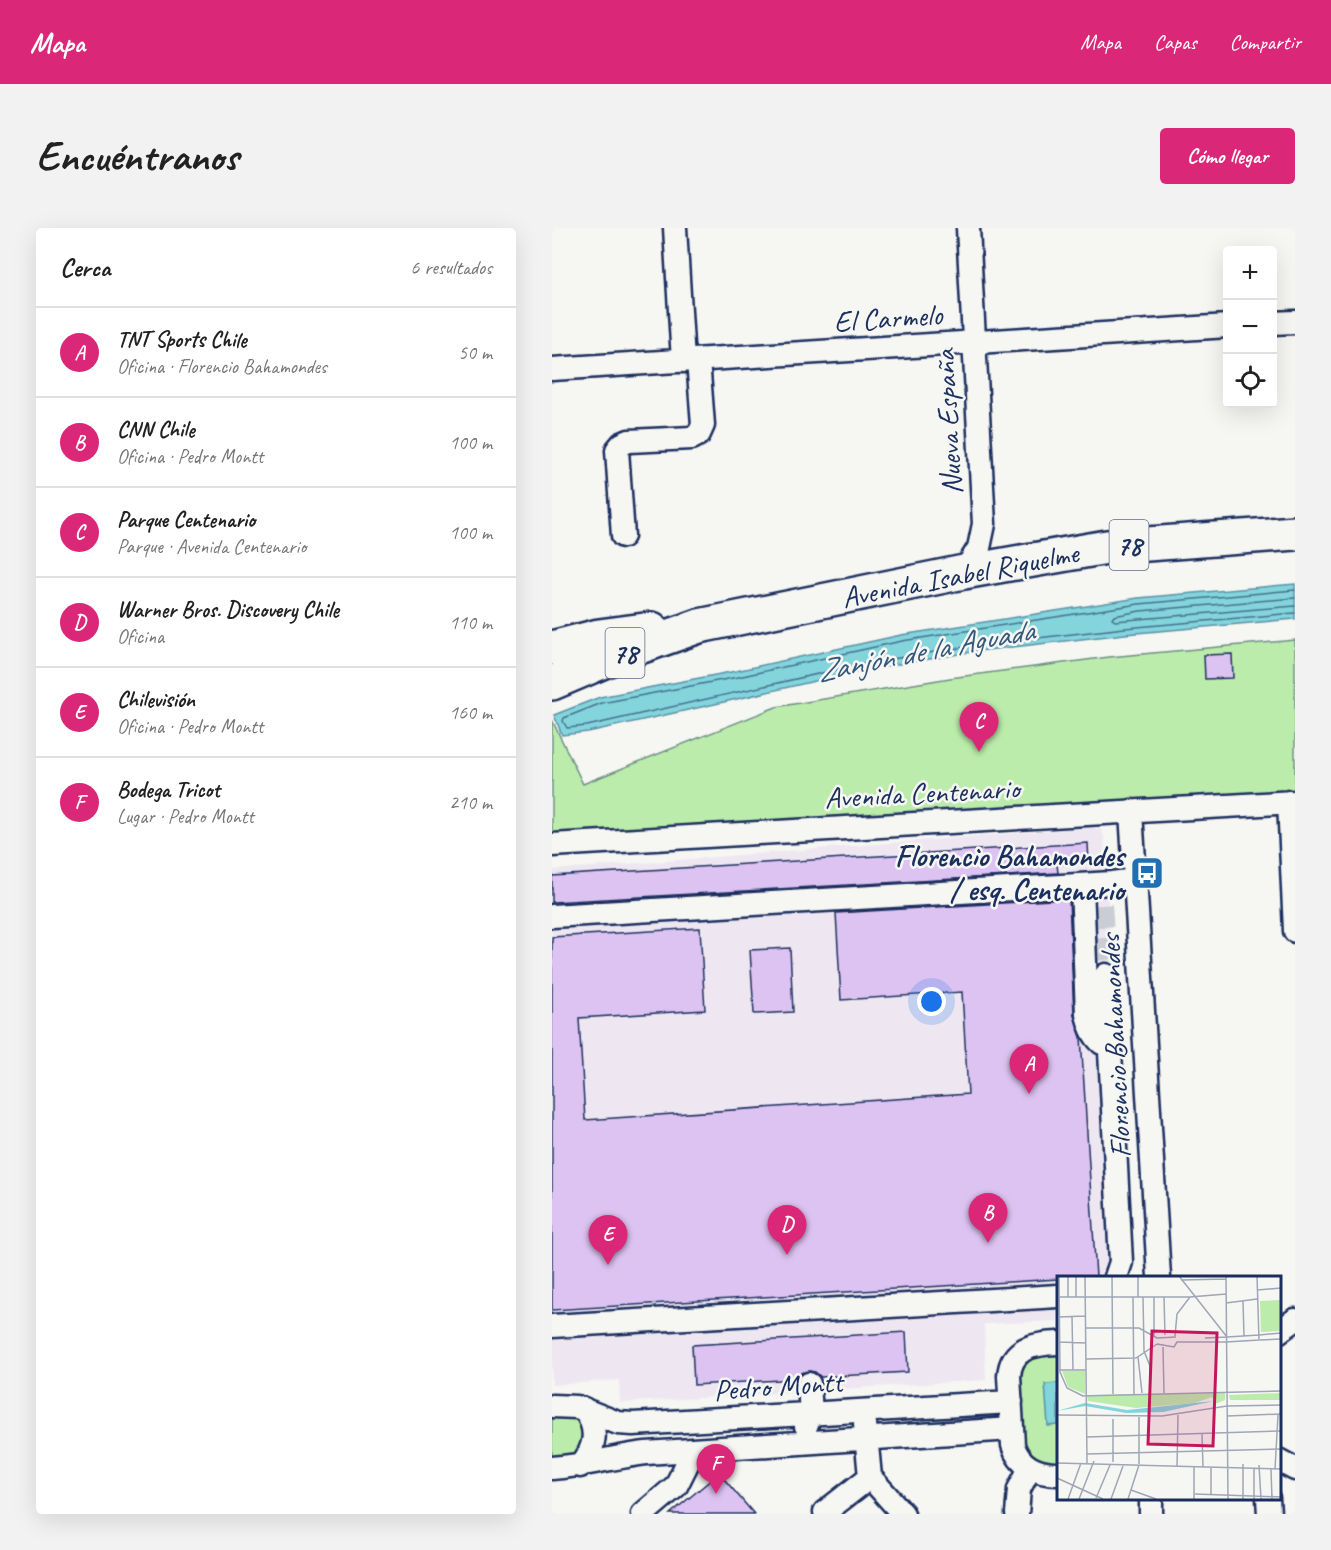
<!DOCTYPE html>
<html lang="es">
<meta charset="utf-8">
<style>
:root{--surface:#fff;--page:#f2f2f2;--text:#222;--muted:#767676;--line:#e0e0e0;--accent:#db2777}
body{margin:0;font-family:Caveat,sans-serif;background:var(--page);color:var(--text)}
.controls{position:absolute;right:18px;top:18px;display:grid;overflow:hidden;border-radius:6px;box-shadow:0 6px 24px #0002}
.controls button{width:54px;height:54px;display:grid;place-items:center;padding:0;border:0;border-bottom:2px solid var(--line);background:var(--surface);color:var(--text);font:30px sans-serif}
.you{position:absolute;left:380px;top:774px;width:21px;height:21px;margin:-15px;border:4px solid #fff;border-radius:50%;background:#1a73e8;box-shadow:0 0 0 9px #1a73e833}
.badge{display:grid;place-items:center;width:39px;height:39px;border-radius:50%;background:var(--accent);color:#fff;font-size:20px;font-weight:700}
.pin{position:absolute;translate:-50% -50px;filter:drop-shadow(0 2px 3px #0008)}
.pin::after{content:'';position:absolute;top:32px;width:21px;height:18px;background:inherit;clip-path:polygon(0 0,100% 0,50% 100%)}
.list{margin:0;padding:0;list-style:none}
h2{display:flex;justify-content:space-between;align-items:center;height:78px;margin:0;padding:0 24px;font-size:26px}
h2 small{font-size:20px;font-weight:400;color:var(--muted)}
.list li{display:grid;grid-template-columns:39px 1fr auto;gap:18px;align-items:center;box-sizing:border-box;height:90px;padding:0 24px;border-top:2px solid var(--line)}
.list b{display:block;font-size:22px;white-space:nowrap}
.list p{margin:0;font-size:20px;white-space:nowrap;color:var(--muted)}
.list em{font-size:20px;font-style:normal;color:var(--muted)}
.icon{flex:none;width:33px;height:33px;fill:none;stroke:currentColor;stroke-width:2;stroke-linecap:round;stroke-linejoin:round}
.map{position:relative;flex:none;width:743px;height:1286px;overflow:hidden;border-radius:6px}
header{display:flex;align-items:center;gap:36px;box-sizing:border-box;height:84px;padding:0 30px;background:var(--accent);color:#fff}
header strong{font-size:28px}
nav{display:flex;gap:33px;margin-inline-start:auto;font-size:21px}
.intro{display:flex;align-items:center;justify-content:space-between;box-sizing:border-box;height:144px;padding:0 36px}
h1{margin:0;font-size:42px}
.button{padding:15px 27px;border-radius:6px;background:var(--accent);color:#fff;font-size:21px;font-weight:700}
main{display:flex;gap:36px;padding:0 36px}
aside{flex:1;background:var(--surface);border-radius:6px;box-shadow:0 6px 24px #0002}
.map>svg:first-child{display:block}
.built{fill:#eee7f2}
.green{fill:#bcecab;stroke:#6c8e84;stroke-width:1.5}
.water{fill:#83d4db;stroke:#5992a9;stroke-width:1.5}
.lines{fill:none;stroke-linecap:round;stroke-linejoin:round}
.shore{stroke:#457190;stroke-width:1.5}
.building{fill:#ddc3f2;stroke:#1b2f5e;stroke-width:1.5}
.minor-tunnel{stroke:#caced4;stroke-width:22;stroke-dasharray:22 11;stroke-linecap:butt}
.minor-casing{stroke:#1b2f5e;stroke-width:27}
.highway-casing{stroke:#1b2f5e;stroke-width:38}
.minor{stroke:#f6f6f2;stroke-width:22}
.highway{stroke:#f6f6f2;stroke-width:33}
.labels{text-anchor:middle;stroke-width:5;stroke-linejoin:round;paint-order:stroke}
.shield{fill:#f6f6f2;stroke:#5d6b8a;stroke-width:1.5}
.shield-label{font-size:28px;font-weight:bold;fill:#1b2f5e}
.street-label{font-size:30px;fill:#1b2f5e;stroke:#f6f6f2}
.poi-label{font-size:30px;font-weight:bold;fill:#1b2f5e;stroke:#f6f6f2;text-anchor:end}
.water-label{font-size:32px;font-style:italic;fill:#35587d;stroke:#f6f6f2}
.inset-road{fill:none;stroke:#9ea6b7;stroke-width:1.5}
.view{fill:#c2185b;fill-opacity:0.15;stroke:#c2185b;stroke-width:3}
.inset-edge{fill:none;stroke:#1b2f5e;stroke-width:3}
</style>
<header>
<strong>Mapa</strong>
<nav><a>Mapa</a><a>Capas</a><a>Compartir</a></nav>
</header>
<div class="intro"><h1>Encuéntranos</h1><a class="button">Cómo llegar</a></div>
<main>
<aside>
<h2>Cerca<small>6 resultados</small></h2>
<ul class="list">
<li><span class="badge">A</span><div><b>TNT Sports Chile</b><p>Oficina · Florencio Bahamondes</p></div><em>50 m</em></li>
<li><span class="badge">B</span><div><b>CNN Chile</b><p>Oficina · Pedro Montt</p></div><em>100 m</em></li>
<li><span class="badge">C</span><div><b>Parque Centenario</b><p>Parque · Avenida Centenario</p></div><em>100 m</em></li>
<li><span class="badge">D</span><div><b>Warner Bros. Discovery Chile</b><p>Oficina</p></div><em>110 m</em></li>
<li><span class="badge">E</span><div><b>Chilevisión</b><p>Oficina · Pedro Montt</p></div><em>160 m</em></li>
<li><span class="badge">F</span><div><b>Bodega Tricot</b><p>Lugar · Pedro Montt</p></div><em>210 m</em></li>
</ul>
</aside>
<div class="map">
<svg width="743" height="1286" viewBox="0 0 743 1286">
<rect width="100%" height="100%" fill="#f6f6f2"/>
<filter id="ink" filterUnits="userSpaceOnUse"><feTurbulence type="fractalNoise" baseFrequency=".0167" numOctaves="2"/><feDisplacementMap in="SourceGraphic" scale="12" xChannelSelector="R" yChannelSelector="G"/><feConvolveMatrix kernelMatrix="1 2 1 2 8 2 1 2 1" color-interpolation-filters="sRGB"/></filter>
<g filter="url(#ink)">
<path class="built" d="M540 599 550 602 552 610 579 1049H506V1093L432 1096 434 1152 68 1175 67 1152 0 1157V642Z"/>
<path class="green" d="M743 412V563L0 605V492L31 556 224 479 398 450 557 429Z
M506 1123V1237L487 1235 472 1225 467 1142 477 1130Z
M0 1185 30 1189 35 1210 23 1229 0 1231Z"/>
<path class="water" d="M743 356V391L573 406 426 423 311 442 163 476 36 504 10 507 2 487 48 469 184 443 349 407 586 370Z
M506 1155V1197L496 1198 493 1156Z"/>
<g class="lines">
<path class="shore" d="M743 362 587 376 350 413 186 449 50 475 12 490 11 493 15 500 35 498 310 436 425 417 573 400 743 385
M743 370 588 383 562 388 560 391 563 393 743 378"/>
</g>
<path class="building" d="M680 426 681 450 653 451 652 427Z
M536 615 537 635 505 636 506 645 0 674V648Z
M517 671 522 787 529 809 544 1049H506V1051L0 1082V709L148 700 153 782 27 790 33 892 416 866 410 764 289 772 284 685Z
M238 720 241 784 202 786 198 722Z
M354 1104 356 1144 269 1149 263 1144 257 1143 249 1145 245 1151 142 1157 140 1117Z
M167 1245 202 1286H118Z"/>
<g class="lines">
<path class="minor-tunnel" d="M549 677 554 747"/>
<g class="minor-casing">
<path id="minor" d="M123 0 131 133
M720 95 743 94
M0 141 676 98
M71 308 65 222 70 216 77 213 140 210 147 206 151 197 146 132
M412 344 427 320 432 296 416 0
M737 574 743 703
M579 583 607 1049
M0 617 743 574
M530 657 535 786C538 798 541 807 550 815H557
M0 688 560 655 583 652
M554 747 569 1034 564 1049
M0 1098 506 1068
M726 1104 743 1092
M506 1115C482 1116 459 1119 457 1148L461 1217C467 1238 485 1246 506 1246
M0 1178 25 1179 66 1195 81 1196 459 1174
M313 1196 318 1249 351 1286
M254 1198 259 1186 257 1156
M726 1232 743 1241
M28 1238C44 1220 47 1201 32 1181
M0 1240C32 1238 62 1229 94 1225L460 1201
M599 1270V1286
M716 1270 717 1286
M273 1284 318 1249
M91 1286 124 1258 142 1222
M465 1286 467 1261 478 1240"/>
</g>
<g class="highway-casing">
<path id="highway" d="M0 420 47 408 100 401
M0 455 73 424 147 398 412 344 555 319 743 305"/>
</g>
<use href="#minor" class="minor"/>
<use href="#highway" class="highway"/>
</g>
</g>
<defs>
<g id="bus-square" transform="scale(1.725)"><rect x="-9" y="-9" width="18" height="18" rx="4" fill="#1f6fb2" stroke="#f6f6f2"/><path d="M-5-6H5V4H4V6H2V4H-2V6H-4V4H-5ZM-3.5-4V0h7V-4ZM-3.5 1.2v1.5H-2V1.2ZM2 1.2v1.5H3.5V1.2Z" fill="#fff"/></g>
</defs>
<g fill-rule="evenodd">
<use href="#bus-square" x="595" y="645"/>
</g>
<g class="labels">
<g class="shield">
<rect x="557.5" y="292" width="39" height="50" rx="4.5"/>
<rect x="53.5" y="400" width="39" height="50" rx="4.5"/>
</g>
<g class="shield-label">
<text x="577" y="327">78</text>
<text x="73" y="435">78</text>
</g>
<g class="street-label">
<text transform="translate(336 90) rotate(-4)" y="10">El Carmelo</text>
<text transform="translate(396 194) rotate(-93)" y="10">Nueva España</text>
<text transform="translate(408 347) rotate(-11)" y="10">Avenida Isabel Riquelme</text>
<text transform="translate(370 565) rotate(-3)" y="10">Avenida Centenario</text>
<text transform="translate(563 818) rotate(-93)" y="10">Florencio Bahamondes</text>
<text transform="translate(226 1158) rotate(-4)" y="10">Pedro Montt</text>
</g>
<g class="poi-label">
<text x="572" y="638">Florencio Bahamondes<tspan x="572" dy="34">/ esq. Centenario</tspan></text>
</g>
<g class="water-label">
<text transform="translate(373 422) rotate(-11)" y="11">Zanjón de la Aguada</text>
</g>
</g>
<g transform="translate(505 1048)">
<rect width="224" height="224" fill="#f6f6f2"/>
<path d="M223 24V55L204 56 203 25ZM28 95V118L11 111 5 95ZM168 117V124L158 128 155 121 138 127 79 132 31 125 30 119ZM223 117V124H173L172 119Z" fill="#bcecab"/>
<path d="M157 125 106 136 69 137 28 130 0 135 28 127 70 134Z" fill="#83d4db"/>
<path class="inset-road" d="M2 0 3 96 10 112 26 120M11 0V21M19 0V21M28 0 30 187M55 0 56 118M81 0V21M122 0 170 61M169 0 171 223M124 4 169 3M200 14 224 12M2 21H133M76 21 77 118M86 21 87 75 93 90V117M97 21V60M107 21 108 59M186 25 187 60M169 27 200 23M15 40 16 94M2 41 28 40M29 52H82L100 62M202 59 224 57M118 60 120 38 133 21 169 18M170 61 202 59M100 62 119 61M148 62 170 61M203 64 224 63M2 66 29 67M169 66 202 64 200 0M100 68 117 71 120 66H169M106 71 107 117M81 81 85 117M29 83 79 82 100 68M2 94H29M25 120 224 115M0 139 105 140 170 130 224 129M170 140 224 138M82 141V188M56 143V186M145 158 146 191M30 161 224 155M30 178 224 173M0 187 224 193M186 188V223M202 189 204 223M120 191 121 139M137 191V223M214 193 215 223M218 193 221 139M0 202 46 223M74 214 99 223M138 218 224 221M154 218V191M39 222 53 189M11 223 24 187M22 223 37 185M54 223 66 190M71 223 82 189M197 223V192"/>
<path class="view" d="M95 55 160 57 156 170 91 168Z"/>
<rect width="224" height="224" class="inset-edge"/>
</g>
</svg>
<div class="controls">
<button>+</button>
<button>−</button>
<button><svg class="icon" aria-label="locate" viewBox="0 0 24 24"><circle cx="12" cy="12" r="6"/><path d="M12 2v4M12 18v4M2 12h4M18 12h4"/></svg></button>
</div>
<div class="you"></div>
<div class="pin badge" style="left:477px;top:866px">A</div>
<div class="pin badge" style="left:436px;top:1015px">B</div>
<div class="pin badge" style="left:427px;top:524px">C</div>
<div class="pin badge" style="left:235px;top:1027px">D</div>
<div class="pin badge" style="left:56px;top:1037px">E</div>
<div class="pin badge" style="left:164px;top:1266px">F</div>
</div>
</main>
